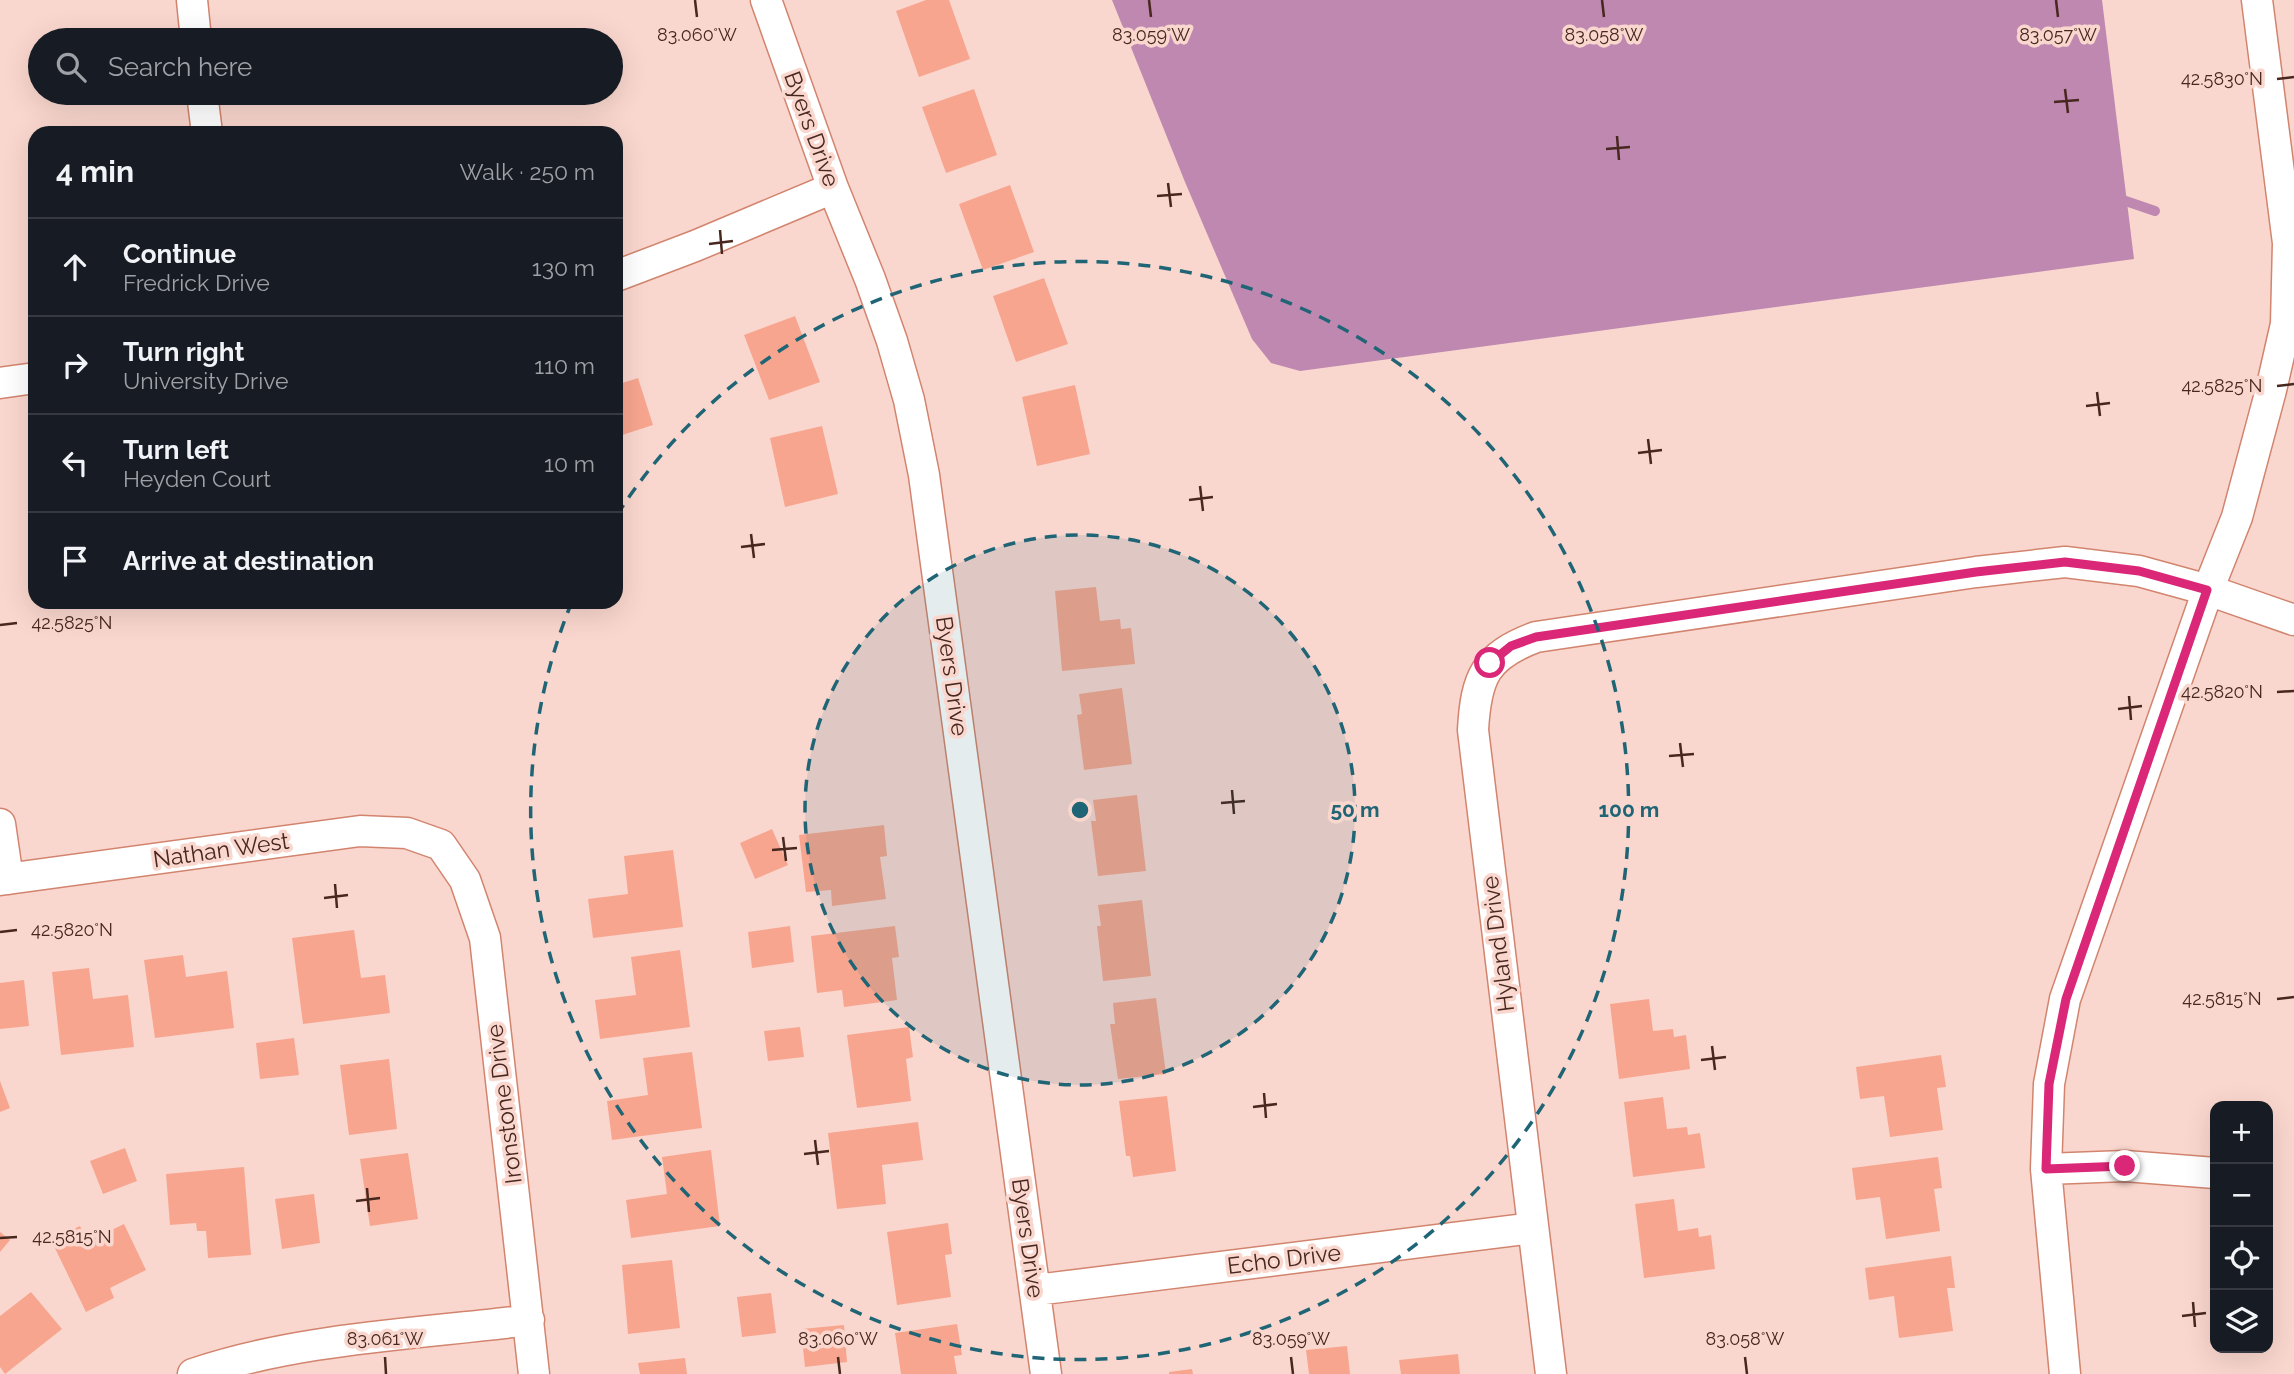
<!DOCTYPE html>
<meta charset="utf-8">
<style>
:root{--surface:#171b24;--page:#20242c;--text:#f1f3f6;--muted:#9ea1a6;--line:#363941}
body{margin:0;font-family:Raleway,sans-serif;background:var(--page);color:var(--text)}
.controls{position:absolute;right:21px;bottom:21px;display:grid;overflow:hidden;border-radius:14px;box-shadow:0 7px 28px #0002}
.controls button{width:63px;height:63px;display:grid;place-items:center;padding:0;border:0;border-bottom:2px solid var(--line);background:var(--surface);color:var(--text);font:35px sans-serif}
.stop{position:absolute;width:21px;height:21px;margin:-16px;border:5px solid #db2777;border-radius:50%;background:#fff}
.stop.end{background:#db2777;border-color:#fff;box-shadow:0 2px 7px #0008}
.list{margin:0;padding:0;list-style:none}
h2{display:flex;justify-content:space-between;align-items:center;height:91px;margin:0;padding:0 28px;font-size:30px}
h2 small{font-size:23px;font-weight:400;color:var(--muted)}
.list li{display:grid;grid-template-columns:46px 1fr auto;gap:21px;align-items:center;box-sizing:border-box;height:98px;padding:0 28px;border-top:2px solid var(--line)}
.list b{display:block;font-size:26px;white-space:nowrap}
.list p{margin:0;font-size:23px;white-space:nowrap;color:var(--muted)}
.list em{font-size:23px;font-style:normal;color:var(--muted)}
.icon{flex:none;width:38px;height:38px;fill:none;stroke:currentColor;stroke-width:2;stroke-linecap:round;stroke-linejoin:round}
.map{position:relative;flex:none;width:2294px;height:1374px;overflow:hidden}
.search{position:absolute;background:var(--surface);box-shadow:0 7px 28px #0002;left:28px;top:28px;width:595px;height:77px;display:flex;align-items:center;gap:18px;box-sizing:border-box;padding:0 24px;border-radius:38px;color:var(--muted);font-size:26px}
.panel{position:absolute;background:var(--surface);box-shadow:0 7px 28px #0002;left:28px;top:126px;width:595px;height:483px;border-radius:21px}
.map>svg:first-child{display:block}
.water{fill:#be88b0}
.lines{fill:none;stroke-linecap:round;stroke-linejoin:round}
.stream{stroke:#be88b0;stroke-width:10}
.building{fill:#f7a58f}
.street-casing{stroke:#d2846e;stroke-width:33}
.street{stroke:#fff;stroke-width:30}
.route{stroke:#db2777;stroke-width:9}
.ticks{fill:none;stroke:#47271e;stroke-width:2.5}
.ring{fill:none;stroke:#206576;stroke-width:3.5;stroke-dasharray:12 9}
.labels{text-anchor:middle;stroke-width:7;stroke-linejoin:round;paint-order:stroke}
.street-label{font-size:23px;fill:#47271e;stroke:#fad7ce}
.ticks-label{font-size:18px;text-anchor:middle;fill:#47271e;stroke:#fad7ce;stroke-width:7;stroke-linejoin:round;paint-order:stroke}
.centre{fill:#206576;stroke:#fad7ce;stroke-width:3.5}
.ring-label{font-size:21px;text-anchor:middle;font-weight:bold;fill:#206576;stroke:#fad7ce;stroke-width:7;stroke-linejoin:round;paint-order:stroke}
</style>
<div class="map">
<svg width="2294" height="1374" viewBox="0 0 2294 1374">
<rect width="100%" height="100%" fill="#fad7ce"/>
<path class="water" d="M1112 0H2102L2134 259 1300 371 1271 363 1252 339 1185 182Z"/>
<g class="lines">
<path class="stream" d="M2114 197 2155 211"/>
</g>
<path class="building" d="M926 0H949L970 59 919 77 896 11Z
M974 89 997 155 946 173 922 107Z
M1010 185 1034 252 983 270 959 204Z
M1044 278 1068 344 1016 362 993 296Z
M795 316 820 382 769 400 744 335Z
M638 378 653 425 616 437V385Z
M1075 385 1090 454 1037 466 1022 397Z
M822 426 838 494 785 507 770 438Z
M1096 587 1100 621 1120 619 1121 629 1131 628 1135 664 1062 671 1055 591Z
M1122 688 1132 764 1084 770 1077 715 1082 714 1079 694Z
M1137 795 1146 871 1098 876 1091 821H1096L1093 800Z
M884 825 887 856 880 857 886 899 832 906 831 890 806 892 799 835Z
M772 829 788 865 755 879 740 843Z
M673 850 683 927 593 938 588 899 628 894 624 856Z
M1142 900 1151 976 1103 981 1097 926H1101L1098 905Z
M790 926 794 962 752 968 748 932Z
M895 926 899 957 892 958 897 1000 844 1007 842 990 817 993 811 936Z
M354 930 361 978 385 975 390 1013 303 1024 292 938Z
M680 950 690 1027 600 1039 595 1000 636 995 631 957Z
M183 955 186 977 227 971 234 1028 155 1038 144 960Z
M89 968 93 999 128 995 134 1047 61 1055 52 972Z
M24 980 29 1026 0 1029V983Z
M1156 998 1166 1074 1118 1079 1110 1024H1115L1113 1003Z
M1649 999 1653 1031 1673 1029 1674 1037 1686 1035 1690 1069 1619 1079 1610 1004Z
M800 1027 804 1057 768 1061 764 1031Z
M909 1027 913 1057 906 1059 911 1101 857 1108 847 1035Z
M294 1038 299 1075 260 1079 256 1043Z
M692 1052 702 1128 612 1140 607 1101 648 1095 643 1058Z
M1941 1055 1946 1087 1937 1088 1943 1130 1890 1137 1884 1096 1860 1099 1856 1067Z
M389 1059 397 1129 349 1135 340 1065Z
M0 1081 10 1108 0 1112Z
M1167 1096 1176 1171 1133 1177 1130 1156H1126L1119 1101Z
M1663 1097 1667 1129 1687 1127 1688 1135 1700 1133 1705 1168 1633 1177 1624 1102Z
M918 1122 923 1160 882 1165 886 1204 837 1209 828 1133Z
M125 1148 137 1181 103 1194 90 1161Z
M711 1150 720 1226 631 1238 626 1200 667 1194 662 1157Z
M408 1153 418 1219 370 1226 360 1159Z
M1938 1157 1942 1188 1934 1189 1940 1231 1886 1239 1880 1197 1856 1200 1852 1168Z
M244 1167 251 1255 208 1258 206 1231H197L196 1223 170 1225 166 1174Z
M314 1194 320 1243 282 1249 275 1199Z
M1674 1199 1678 1231 1698 1228 1699 1237 1711 1235 1715 1269 1644 1278 1635 1204Z
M948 1223 952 1254 945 1255 951 1297 897 1305 887 1232Z
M124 1224 146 1270 110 1288 114 1298 86 1312 51 1240 80 1226 87 1242Z
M0 1232 10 1240 0 1252Z
M1951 1256 1955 1288H1947L1953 1331 1899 1338 1894 1296 1869 1300 1865 1268Z
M672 1260 680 1328 628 1334 622 1265Z
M31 1292 62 1329 5 1374 0 1367V1316Z
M771 1293 776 1333 742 1337 737 1297Z
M957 1324 962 1355 954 1356 957 1374H901L895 1333Z
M844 1325 847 1362 805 1367 801 1329Z
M1347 1346 1350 1374H1309L1306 1350Z
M1458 1354 1460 1374H1401L1399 1360Z
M685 1358 687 1374H640L638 1363Z
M1192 1369 1193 1374H1169V1372Z"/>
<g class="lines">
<g class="street-casing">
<path id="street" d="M192 0 196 40
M766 0 833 188 870 279 892 341 909 400 924 475 1046 1374
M202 93 207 133
M616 276 695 246 833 188
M0 383 35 378
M0 824 8 879
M0 880 360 831 407 833 441 845 465 880 485 938 534 1374
M2046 1169 2125 1166 2215 1173
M1036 1290 1533 1228
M193 1374C298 1338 419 1334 529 1320
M1551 1374 1473 730C1476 677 1485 656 1536 637L1976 572 2065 562 2139 571 2208 590 2294 620
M2065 1374 2046 1169 2049 1084 2065 999 2208 590 2237 517 2271 390 2286 324 2288 243 2257 0"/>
</g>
<use href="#street" class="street"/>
</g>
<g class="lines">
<path class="route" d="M1490 663 1511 646 1536 637 1976 572 2065 562 2139 571 2207 590 2066 999 2049 1084 2046 1169 2125 1166"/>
</g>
<path class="ticks" d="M695 0 697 17M1149 0 1151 17M1602 0 1604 17M2056 0 2058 17M2277 79 2294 77M2065 89 2068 113M2054 102 2079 100M1617 136 1619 160M1606 149 1630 147M1168 183 1171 207M1157 196 1182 194M720 230 722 254M709 244 733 241M2277 386 2294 384M2097 392 2100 416M2086 406 2110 403M1648 439 1651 464M1638 453 1662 450M1200 486 1203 511M1189 500 1213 497M751 534 754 558M741 547 765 544M0 625 17 623M2277 692 2294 691M2129 696 2131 720M2118 709 2142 706M1680 743 1683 767M1669 756 1694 754M1232 790 1234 814M1221 803 1245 801M783 837 786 861M772 850 797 848M335 884 337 908M324 898 348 895M0 932 17 930M2277 999 2294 997M1712 1046 1715 1070M1701 1060 1726 1057M1264 1093 1266 1118M1253 1107 1277 1104M815 1140 818 1165M804 1154 829 1151M367 1188 369 1212M356 1201 380 1198M0 1238 17 1237M2193 1302 2195 1327M2182 1316 2206 1313M385 1357 386 1374M838 1357 840 1374M1291 1357 1293 1374M1745 1357 1747 1374"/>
<circle cx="1080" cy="810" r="275" fill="#206576" fill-opacity=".12"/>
<g class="ring">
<circle cx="1080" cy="810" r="275"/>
<path d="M617 515A549 549 0 1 1 571 604"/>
</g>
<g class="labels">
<g class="street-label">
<text transform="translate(812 129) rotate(70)" y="8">Byers Drive</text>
<text transform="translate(952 676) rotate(82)" y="8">Byers Drive</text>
<text transform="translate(221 850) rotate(-8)" y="8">Nathan West</text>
<text transform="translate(1498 944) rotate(-97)" y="8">Hyland Drive</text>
<text transform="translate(504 1104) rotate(-97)" y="8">Ironstone Drive</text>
<text transform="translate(1028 1238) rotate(82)" y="8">Byers Drive</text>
<text transform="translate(1284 1259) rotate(-7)" y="8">Echo Drive</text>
</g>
</g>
<g class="ticks-label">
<text x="697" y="41">83.060°W</text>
<text x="1151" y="41">83.059°W</text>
<text x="1604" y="41">83.058°W</text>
<text x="2058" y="41">83.057°W</text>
<text x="2222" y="85">42.5830°N</text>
<text x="2222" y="392">42.5825°N</text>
<text x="72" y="629">42.5825°N</text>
<text x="2222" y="698">42.5820°N</text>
<text x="72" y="936">42.5820°N</text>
<text x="2222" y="1005">42.5815°N</text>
<text x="72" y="1243">42.5815°N</text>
<text x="385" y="1345">83.061°W</text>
<text x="838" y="1345">83.060°W</text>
<text x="1291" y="1345">83.059°W</text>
<text x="1745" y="1345">83.058°W</text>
</g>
<circle cx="1080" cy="810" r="10" class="centre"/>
<g class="ring-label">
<text x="1355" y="817">50 m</text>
<text x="1629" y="817">100 m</text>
</g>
</svg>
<div class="controls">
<button>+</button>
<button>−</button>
<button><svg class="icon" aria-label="locate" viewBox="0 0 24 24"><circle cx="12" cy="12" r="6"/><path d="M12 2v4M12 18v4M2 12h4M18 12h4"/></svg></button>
<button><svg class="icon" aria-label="layers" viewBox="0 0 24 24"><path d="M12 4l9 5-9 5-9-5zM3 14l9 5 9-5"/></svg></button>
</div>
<div class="stop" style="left:1490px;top:663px"></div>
<div class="stop end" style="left:2125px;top:1166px"></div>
<div class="search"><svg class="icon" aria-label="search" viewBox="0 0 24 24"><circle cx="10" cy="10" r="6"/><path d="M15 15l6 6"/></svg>Search here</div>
<section class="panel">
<h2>4 min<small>Walk · 250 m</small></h2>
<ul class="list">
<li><svg class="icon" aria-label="ahead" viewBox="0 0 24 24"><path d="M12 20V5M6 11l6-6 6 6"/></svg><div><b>Continue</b><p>Fredrick Drive</p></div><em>130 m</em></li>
<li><svg class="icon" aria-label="right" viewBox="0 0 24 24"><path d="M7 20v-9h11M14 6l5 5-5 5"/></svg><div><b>Turn right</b><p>University Drive</p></div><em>110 m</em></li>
<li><svg class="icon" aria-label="left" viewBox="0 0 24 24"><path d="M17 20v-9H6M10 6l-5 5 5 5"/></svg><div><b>Turn left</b><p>Heyden Court</p></div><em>10 m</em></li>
<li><svg class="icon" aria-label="arrive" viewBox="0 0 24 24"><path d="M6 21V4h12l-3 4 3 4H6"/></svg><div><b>Arrive at destination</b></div></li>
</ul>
</section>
</div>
